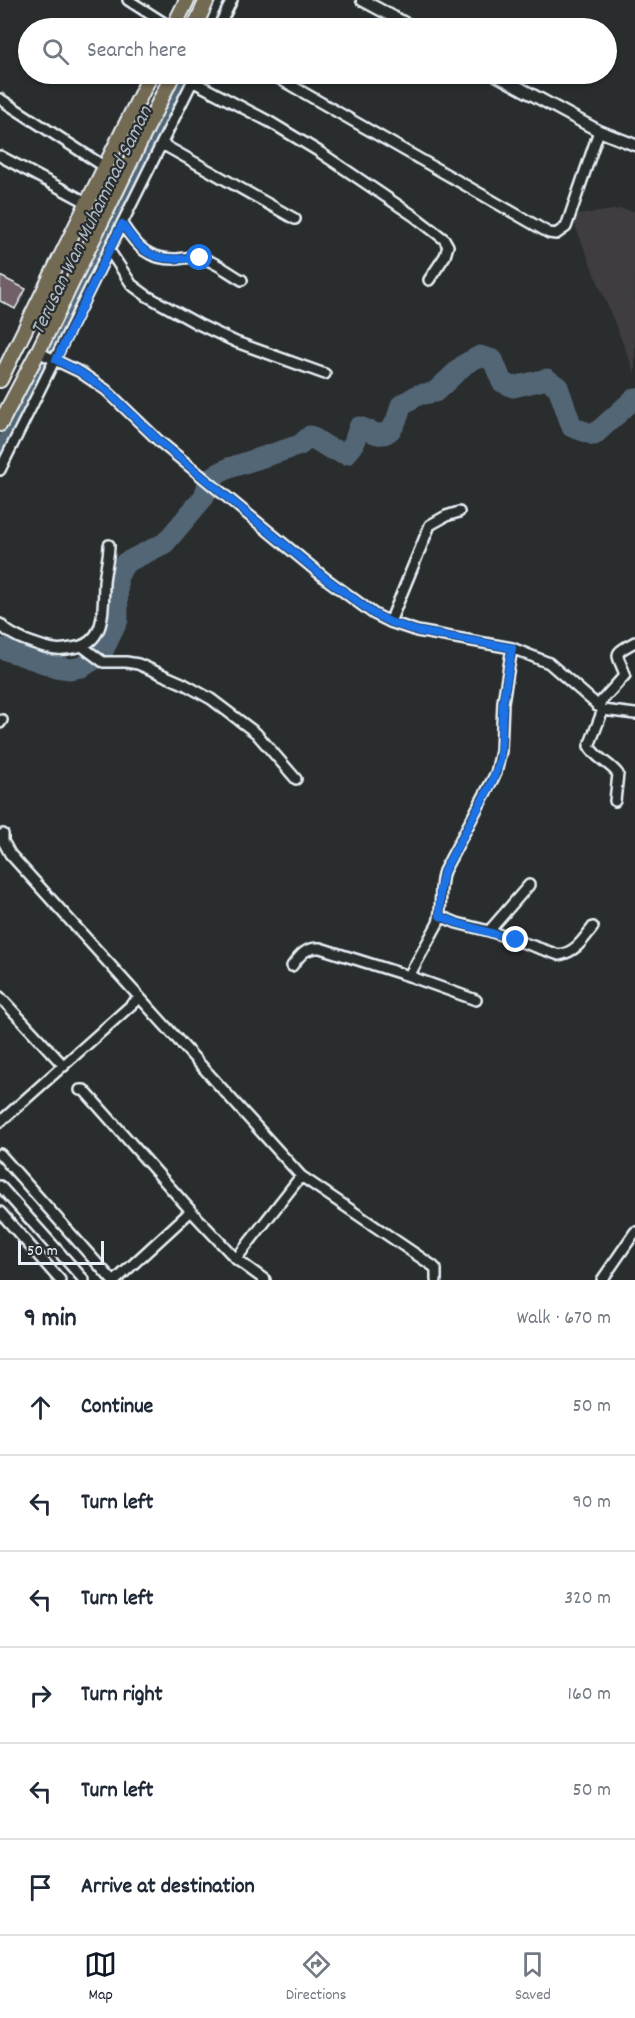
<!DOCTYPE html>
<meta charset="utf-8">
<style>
:root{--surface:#fff;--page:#f2f2f3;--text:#1f2937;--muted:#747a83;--line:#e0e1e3;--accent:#111827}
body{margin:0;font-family:Dekko,sans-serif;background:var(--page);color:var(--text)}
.scale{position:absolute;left:18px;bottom:15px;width:86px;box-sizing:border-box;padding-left:6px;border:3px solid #e8f1f8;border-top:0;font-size:16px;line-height:21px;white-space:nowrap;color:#e8f1f8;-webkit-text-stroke:4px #2a2d2e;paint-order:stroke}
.stop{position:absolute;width:18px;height:18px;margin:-14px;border:4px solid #1a73e8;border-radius:50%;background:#fff}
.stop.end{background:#1a73e8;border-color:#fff;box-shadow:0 2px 6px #0008}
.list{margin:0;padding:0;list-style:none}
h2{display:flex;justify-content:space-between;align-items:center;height:78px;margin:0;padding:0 24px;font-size:26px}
h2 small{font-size:20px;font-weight:400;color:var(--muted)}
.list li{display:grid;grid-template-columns:39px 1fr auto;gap:18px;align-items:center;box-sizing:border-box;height:96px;padding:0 24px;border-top:2px solid var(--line)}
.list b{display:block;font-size:22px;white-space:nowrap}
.list em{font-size:20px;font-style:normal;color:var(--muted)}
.icon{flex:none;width:33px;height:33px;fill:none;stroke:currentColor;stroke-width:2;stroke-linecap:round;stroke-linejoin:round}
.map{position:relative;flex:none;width:635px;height:1280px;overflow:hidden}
.search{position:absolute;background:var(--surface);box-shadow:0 2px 4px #0004;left:18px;right:18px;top:18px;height:66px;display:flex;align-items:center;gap:15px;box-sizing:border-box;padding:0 21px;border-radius:33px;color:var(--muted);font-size:22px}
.sheet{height:654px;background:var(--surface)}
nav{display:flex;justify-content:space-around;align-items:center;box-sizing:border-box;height:84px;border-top:2px solid var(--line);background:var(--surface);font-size:16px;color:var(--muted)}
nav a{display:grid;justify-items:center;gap:3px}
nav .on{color:var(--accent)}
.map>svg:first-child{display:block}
.built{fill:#3f3c3f}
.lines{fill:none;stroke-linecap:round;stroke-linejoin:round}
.canal{stroke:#536676;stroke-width:12}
.river{stroke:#536676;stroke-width:21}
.building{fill:#716068;stroke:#e8f1f8;stroke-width:1.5}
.minor-casing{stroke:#e8f1f8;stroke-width:14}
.tertiary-casing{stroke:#e8f1f8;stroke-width:15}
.primary-casing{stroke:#e8f1f8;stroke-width:18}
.minor{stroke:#2a2d2e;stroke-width:9}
.tertiary{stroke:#2a2d2e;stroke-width:10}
.primary{stroke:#736b52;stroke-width:14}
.route{stroke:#1a73e8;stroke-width:8}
.labels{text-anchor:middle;stroke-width:4.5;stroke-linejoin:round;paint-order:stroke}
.water-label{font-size:21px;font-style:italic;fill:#acb9c4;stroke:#2a2d2e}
</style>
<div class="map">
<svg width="635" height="1280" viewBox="0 0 635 1280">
<rect width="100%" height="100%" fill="#2a2d2e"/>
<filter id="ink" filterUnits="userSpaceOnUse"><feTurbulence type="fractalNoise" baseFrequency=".0167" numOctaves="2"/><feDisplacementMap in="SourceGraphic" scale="12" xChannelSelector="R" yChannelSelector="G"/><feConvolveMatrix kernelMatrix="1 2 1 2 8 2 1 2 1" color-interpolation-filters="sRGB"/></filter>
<g filter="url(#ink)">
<path class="built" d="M619 209 635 211V373L571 216Z"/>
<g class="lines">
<path class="canal" d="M0 448 184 74"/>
<path class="river" d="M0 648 56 667 70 669 82 667 101 655 118 620 117 578 125 563 165 543 204 497 210 478 229 468 300 445 310 436 329 448 346 454 354 443 359 427C366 429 372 433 378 434 394 436 398 416 401 405L418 395 435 392 465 364 480 356 493 360 502 382 513 387 547 379 558 387 572 427 594 435 635 398"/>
</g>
<path class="building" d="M0 276 26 289 15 309 0 301Z"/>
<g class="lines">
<g class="minor-casing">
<path id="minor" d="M128 0 172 28
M218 28 232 0
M271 74 549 233 556 234 566 227 599 131
M192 81 270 122 318 151 414 216 444 239 448 246 445 256 429 280
M0 99 105 167
M162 144 295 219
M0 156 86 202
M122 224C137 247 148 260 177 259 185 258 194 256 201 258 215 261 229 273 242 280
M109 250 132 285 147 296 198 324 236 342 325 374
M38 352 80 372 106 390 159 441 325 578 374 614 390 622 417 631 512 648 549 663 603 710 635 714
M0 470 196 74
M390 622 430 525 446 516 459 512
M0 624C11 637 30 642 45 647 56 650 61 650 72 648 107 644 103 608 104 582 105 569 109 558 109 545
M83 647 103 662H126L138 664 184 684 211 699 256 733 296 779
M597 706 625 675C618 653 610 655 635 642
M603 710 589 746C595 758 610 763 618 774L615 801
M0 723 2 720
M3 834V841L10 854 301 1176 433 1266 436 1269V1280
M440 916 457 923 489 931 559 955C576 952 583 940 593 927
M489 931 529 885
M292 966C300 955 306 947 320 948L409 976 476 1000
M409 976 438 923C443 906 438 889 444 871L496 773 501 751 503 702 512 648
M0 997 64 1066
M80 1090H84L191 1211 236 1259 265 1280
M0 1122 139 998
M0 1154 112 1280
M0 1186 84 1280
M0 1212 60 1280
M236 1259 301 1176
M116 1280 191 1211
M602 1280 635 1232"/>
</g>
<g class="tertiary-casing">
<path id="tertiary" d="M362 0 414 28
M494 74 599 131 635 145"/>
</g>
<g class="primary-casing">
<path id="primary" d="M173 28 187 0
M194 28 207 0
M0 380 151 74
M0 424 38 352 173 74"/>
</g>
<use href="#minor" class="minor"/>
<use href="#tertiary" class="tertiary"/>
<use href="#primary" class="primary"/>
</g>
</g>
<g class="lines" filter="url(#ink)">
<path class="route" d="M200 258C157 260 147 261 122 224L56 360 80 372 106 390 159 441 325 578 374 614 390 622 417 631 512 648 503 702 500 761 491 784 444 871 440 890V916L457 923 516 940"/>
</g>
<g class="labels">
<g class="water-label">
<text transform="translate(90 220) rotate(-64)" y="7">Terusan Wan Muhammad Saman</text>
</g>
</g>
</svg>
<div class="scale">50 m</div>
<div class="stop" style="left:200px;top:258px"></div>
<div class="stop end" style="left:516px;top:940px"></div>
<div class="search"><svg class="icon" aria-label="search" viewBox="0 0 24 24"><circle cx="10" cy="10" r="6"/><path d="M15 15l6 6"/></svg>Search here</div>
</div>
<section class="sheet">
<h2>9 min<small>Walk · 670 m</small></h2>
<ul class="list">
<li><svg class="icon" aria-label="ahead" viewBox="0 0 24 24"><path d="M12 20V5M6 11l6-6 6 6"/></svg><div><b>Continue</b></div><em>50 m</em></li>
<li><svg class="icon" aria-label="left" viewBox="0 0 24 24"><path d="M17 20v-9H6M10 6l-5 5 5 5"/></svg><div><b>Turn left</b></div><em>90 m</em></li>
<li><svg class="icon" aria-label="left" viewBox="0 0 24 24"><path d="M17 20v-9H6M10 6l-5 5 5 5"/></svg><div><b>Turn left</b></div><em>320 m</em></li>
<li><svg class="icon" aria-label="right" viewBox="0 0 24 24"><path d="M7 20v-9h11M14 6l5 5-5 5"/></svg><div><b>Turn right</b></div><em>160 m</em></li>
<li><svg class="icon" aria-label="left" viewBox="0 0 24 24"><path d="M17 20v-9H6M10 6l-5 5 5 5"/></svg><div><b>Turn left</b></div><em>50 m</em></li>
<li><svg class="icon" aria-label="arrive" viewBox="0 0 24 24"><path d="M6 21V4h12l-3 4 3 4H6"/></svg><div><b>Arrive at destination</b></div></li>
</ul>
</section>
<nav>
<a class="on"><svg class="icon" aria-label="map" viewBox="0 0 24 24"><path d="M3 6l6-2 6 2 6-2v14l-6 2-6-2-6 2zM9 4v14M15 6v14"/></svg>Map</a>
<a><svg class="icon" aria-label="directions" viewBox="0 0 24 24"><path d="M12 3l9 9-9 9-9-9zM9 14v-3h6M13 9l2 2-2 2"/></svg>Directions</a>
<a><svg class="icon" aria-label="saved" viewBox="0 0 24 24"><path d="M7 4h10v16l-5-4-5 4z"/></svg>Saved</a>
</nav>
